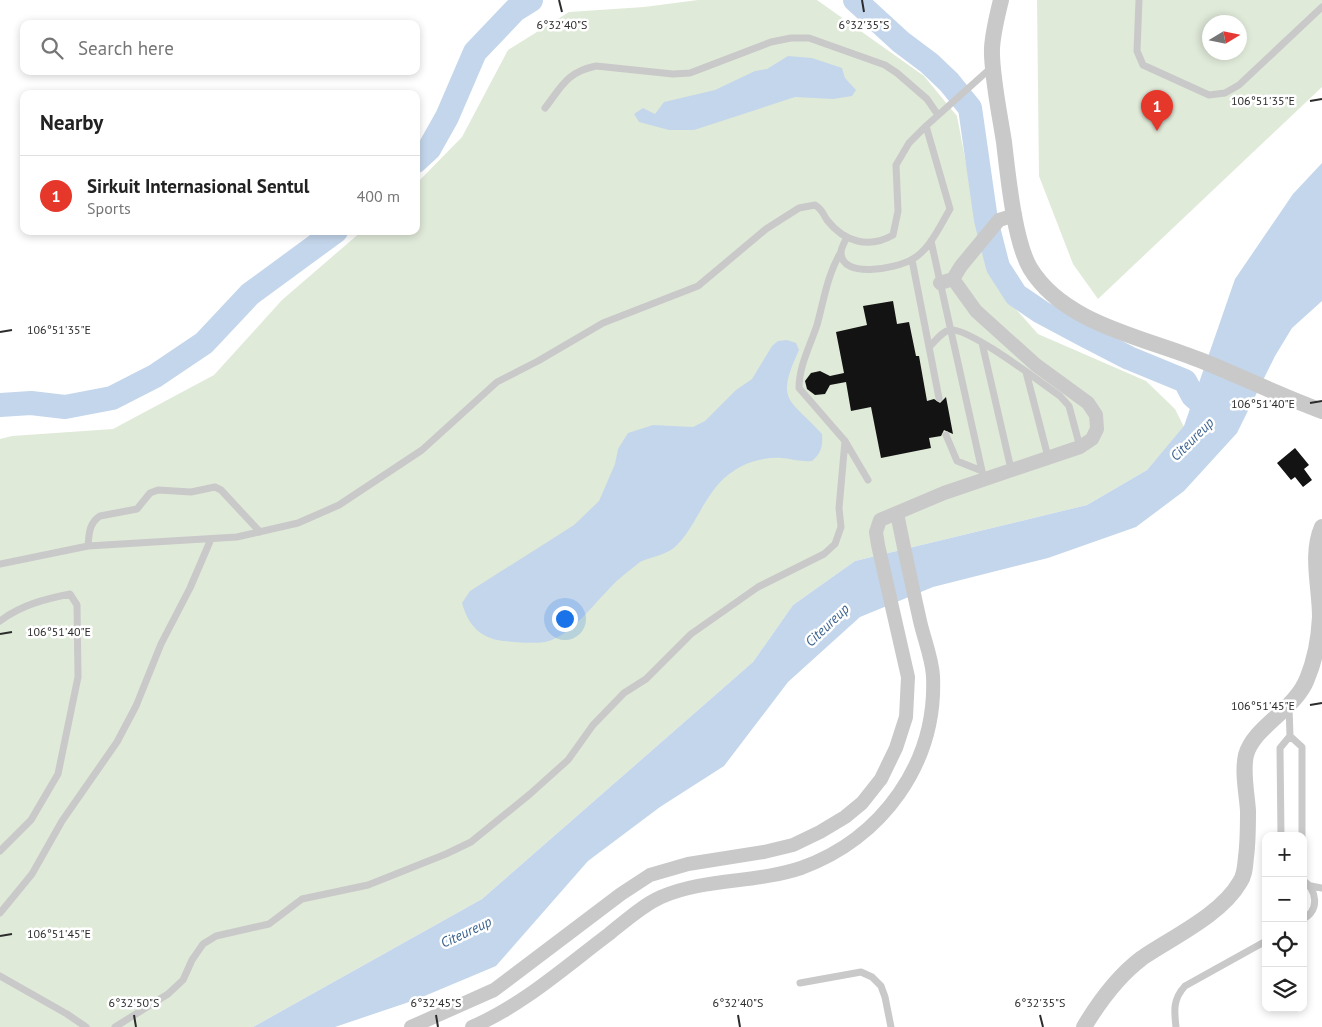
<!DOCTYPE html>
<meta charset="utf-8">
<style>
:root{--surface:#fff;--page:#f2f2f2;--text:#222;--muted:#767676;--line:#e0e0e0;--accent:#e6372b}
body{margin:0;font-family:"PT Sans",sans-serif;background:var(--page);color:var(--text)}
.controls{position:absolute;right:15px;bottom:15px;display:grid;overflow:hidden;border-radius:10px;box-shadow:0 2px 8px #0003}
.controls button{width:45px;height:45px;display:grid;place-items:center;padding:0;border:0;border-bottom:1px solid var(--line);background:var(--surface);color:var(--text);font:25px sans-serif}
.compass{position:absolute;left:1202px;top:15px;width:45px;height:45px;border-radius:50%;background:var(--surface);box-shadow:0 2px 8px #0003;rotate:80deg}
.you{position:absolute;left:564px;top:618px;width:18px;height:18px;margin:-12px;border:4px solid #fff;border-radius:50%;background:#1a73e8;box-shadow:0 0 0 8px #1a73e833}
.badge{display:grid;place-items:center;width:32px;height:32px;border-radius:50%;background:var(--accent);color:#fff;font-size:16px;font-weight:700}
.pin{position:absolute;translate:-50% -41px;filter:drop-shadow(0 1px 2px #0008)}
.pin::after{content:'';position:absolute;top:26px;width:18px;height:15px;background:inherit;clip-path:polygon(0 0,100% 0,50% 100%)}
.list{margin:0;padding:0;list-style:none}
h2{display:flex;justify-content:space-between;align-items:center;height:65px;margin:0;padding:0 20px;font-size:21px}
h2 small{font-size:16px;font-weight:400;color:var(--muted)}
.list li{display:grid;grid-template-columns:32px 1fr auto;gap:15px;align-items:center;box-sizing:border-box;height:80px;padding:0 20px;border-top:1px solid var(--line)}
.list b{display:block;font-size:19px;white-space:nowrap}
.list p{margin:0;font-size:16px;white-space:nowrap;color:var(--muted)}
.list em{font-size:16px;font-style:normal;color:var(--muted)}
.icon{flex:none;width:28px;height:28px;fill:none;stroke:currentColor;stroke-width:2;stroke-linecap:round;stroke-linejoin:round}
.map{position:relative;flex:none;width:1322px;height:1027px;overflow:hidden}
.search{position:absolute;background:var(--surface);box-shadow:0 2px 8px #0003;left:20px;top:20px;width:400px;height:55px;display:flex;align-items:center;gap:12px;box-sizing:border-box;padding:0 18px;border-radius:10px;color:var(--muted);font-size:19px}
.panel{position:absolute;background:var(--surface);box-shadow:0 2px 8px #0003;left:20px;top:90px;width:400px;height:145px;border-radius:10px}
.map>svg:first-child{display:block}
.green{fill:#e0ead9;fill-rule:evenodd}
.water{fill:#c4d6eb}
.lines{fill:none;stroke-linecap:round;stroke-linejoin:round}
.river{stroke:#c4d6eb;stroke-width:24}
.building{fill:#131313}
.service{stroke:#c9c9c9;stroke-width:7}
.minor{stroke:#c9c9c9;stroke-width:14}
.tertiary{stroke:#c9c9c9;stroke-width:16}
.ticks{fill:none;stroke:#2c2c2c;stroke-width:2}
.labels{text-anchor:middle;stroke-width:5;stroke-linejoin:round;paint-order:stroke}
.water-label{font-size:14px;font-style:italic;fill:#3a628e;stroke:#fff}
.ticks-label{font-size:12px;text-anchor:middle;fill:#2c2c2c;stroke:#fff;stroke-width:5;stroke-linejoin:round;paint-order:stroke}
</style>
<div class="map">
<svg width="1322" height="1027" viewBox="0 0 1322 1027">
<rect width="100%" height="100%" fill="#fff"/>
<path class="green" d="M698 0H817L924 76 957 116 983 253 998 289 1038 334 1146 381 1175 409 1184 427 1147 470 1087 505 855 561 793 605 753 662 482 899 253 1027H0V439L12 436 113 429 214 375 282 300 362 231H416V184L462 137 508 50 569 12 644 7Z
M1037 0H1322V87L1098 299 1073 264 1039 176ZM1210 22H1240V52H1210Z"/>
<path class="water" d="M788 56 812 58 842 68 845 78 856 90 852 96 833 99 795 97 694 130H669L639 122 634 114 643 108 655 114 664 102 715 90 755 71 767 69Z
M1322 163V301L1292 328 1275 356 1237 433 1184 491 1136 527 1048 558 933 587 860 617 788 682 724 766 660 807 588 861 496 966 415 1000 335 1027H253L482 899 753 662 793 605 855 561 1087 505 1147 470 1184 426 1235 279 1293 194Z
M787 340 796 343 799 350C775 402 789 398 822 434 823 447 821 453 812 461 801 462 792 459 782 458 766 457 748 461 735 470 705 488 699 524 675 547 666 555 650 557 640 562 635 566 630 570 625 574 601 592 575 636 545 642 532 644 516 642 503 641 480 638 468 625 462 603L470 591 574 525 599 501 615 464 618 449 628 433 653 425 693 427 705 421 736 390 752 379 772 346 778 341Z"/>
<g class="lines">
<path class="river" d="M855 0 901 42 929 63 949 82 970 108 986 220 998 267 1016 295 1041 312 1086 336 1129 358 1185 381 1193 396 1216 416
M416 161 429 149 447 117 475 52 515 10 531 0
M0 405 31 403 65 407 112 398 155 376 204 343 250 294 336 231"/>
</g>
<path class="building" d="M893 301 897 324 909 322 916 356H919L927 401 934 399 940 403 946 397 953 434 944 430 941 436 929 438 931 448 881 458 871 407 851 411 846 382 830 385 825 394 815 395 807 389 805 381 811 373 820 371 830 376 844 373 836 332 867 325 863 306Z
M1295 448 1309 465 1304 469 1312 480 1303 487 1295 477 1291 480 1277 463Z"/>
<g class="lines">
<path class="service" d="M1139 0 1137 51 1143 65 1209 95 1225 93 1239 85 1322 7
M545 108C562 86 567 72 596 66L673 74 690 73 771 42 791 38H809L885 65 897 73 927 99 938 115
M847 237C845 241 841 248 841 252 841 280 896 268 911 260 929 251 940 226 950 209L926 126 992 67
M931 241 984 480
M841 252C827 275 824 300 817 325 810 346 799 366 799 388L845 441 868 480
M912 260 939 398
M982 343 1011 469
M929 347C935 342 942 331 950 330 969 327 1041 383 1060 396L1069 406 1080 447
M1026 372 1048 457
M946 435 957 461 982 471
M88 546C89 534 89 523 100 516L137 509 150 493 158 490 191 492 215 487 221 490 260 532
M0 564 88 546 237 537 298 523 339 505 422 450 497 382 538 361 603 323 698 286 766 229 799 208 815 205C822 209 823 214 827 220 844 242 869 249 893 235L898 211 896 165 909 143 926 126
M0 621C21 605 45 599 70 594L77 605 78 677 58 774 31 820 0 851
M1290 736 1302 747V836
M1281 836 1280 748 1290 736 1289 707
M1303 880C1317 890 1320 910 1303 919
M1311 886 1322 888
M0 913 32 874 62 821 117 742 136 706 161 644 190 588 211 539
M0 976 67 1014 86 1027
M800 983 861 972 872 977 881 986 885 997 891 1027
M115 1027 168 994 183 980 192 960 203 944 216 936 269 924 302 899 368 885 446 854 471 842 530 794 568 760 593 725 624 693 646 679 691 634 758 587 824 554 835 544 841 527 839 508 845 441
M1176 1027C1174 1010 1173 999 1185 986L1266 941"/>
<path class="minor" d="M940 283 953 279 961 266 999 220 1015 215
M411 1027 494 990 621 894 650 875 688 864 764 852 793 845 820 832 845 817 862 803 881 779 896 748 906 717 908 677 878 545 876 532 880 520 944 493 1080 447 1092 439 1097 429 1096 415 1088 403 1036 365 976 311 953 279
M472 1027C523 1005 565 967 609 934 625 921 643 905 661 897 705 878 756 883 801 868 882 839 937 763 933 676 932 658 924 639 920 621 912 585 904 549 897 513"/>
<path class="tertiary" d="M1001 0C997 16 993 32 992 48 991 73 1000 116 1004 142 1008 175 1014 240 1030 268 1064 324 1143 337 1200 360 1240 376 1281 396 1322 411
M1084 1027C1099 1002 1118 976 1142 958 1173 937 1221 915 1240 882 1245 875 1245 866 1246 857 1248 842 1248 827 1248 811 1247 794 1242 772 1246 755 1254 726 1295 710 1307 679 1315 660 1319 637 1320 617 1320 587 1310 554 1322 527"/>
</g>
<path class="ticks" d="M559 0 562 12M862 0 864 12M1310 101 1322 99M0 332 12 330M1310 403 1322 401M0 634 12 632M1310 705 1322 703M0 936 12 934M134 1015 136 1027M436 1015 438 1027M738 1015 740 1027M1040 1015 1043 1027"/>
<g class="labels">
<g class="water-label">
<text transform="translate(1192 439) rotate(-45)" y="5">Citeureup</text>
<text transform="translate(827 625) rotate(-44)" y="5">Citeureup</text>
<text transform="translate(466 932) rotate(-25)" y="5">Citeureup</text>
</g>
</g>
<g class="ticks-label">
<text x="562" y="29">6°32'40"S</text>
<text x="864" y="29">6°32'35"S</text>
<text x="1263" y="105">106°51'35"E</text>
<text x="59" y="334">106°51'35"E</text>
<text x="1263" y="408">106°51'40"E</text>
<text x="59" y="636">106°51'40"E</text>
<text x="1263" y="710">106°51'45"E</text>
<text x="59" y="938">106°51'45"E</text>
<text x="134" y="1007">6°32'50"S</text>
<text x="436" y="1007">6°32'45"S</text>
<text x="738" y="1007">6°32'40"S</text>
<text x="1040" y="1007">6°32'35"S</text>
</g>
</svg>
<div class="controls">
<button>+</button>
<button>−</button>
<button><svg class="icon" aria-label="locate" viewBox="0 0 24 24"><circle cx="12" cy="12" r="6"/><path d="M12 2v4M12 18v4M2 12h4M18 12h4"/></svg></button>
<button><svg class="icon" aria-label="layers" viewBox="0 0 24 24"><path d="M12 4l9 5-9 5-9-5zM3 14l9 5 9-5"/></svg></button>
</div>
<svg class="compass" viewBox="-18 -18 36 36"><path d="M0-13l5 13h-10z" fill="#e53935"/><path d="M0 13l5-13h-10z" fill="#767676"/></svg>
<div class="you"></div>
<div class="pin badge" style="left:1157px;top:131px">1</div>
<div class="search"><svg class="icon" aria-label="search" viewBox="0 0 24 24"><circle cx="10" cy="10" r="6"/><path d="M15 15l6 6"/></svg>Search here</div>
<section class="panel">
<h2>Nearby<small></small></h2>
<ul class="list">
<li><span class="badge">1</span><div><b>Sirkuit Internasional Sentul</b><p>Sports</p></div><em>400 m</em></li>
</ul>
</section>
</div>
